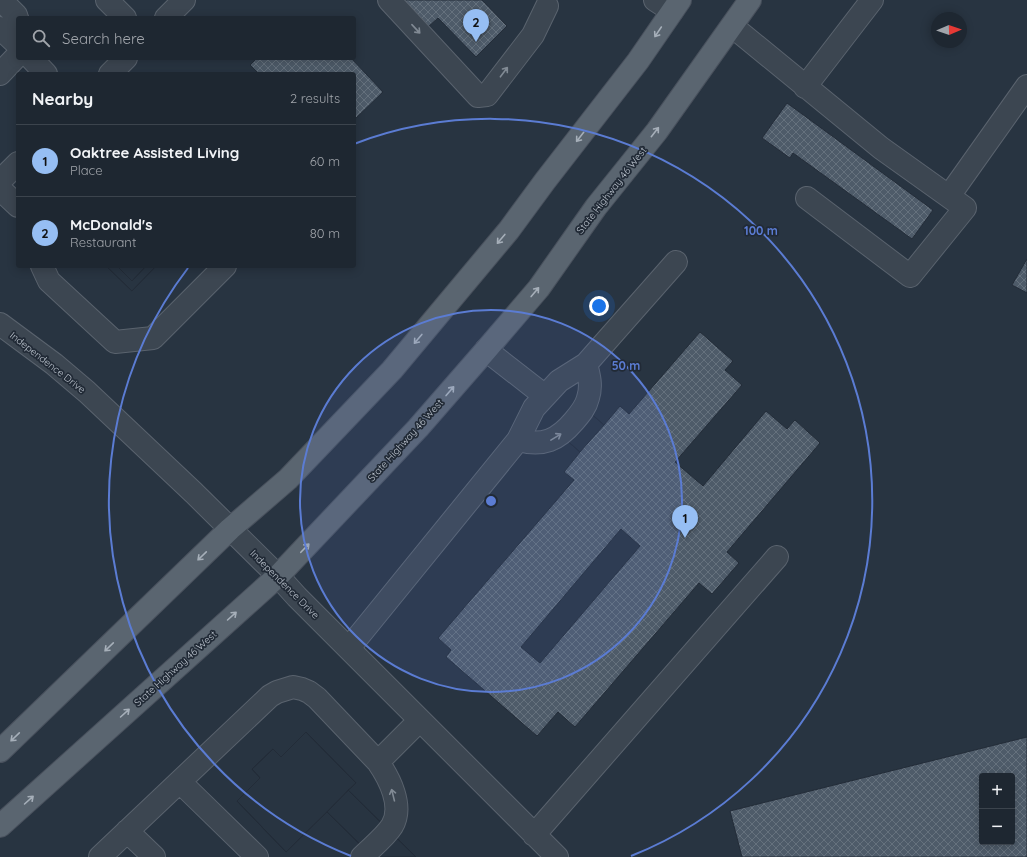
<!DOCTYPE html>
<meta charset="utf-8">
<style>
:root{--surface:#1e2731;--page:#2b333d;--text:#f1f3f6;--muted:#a1a5ab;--line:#3c444d;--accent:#96bef3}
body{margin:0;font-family:Quicksand,sans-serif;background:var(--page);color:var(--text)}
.controls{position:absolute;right:12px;bottom:12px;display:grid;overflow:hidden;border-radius:4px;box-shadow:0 2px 10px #0003}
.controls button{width:36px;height:36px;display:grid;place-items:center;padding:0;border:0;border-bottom:1px solid var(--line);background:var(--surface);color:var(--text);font:20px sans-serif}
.compass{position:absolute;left:931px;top:12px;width:36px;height:36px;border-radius:50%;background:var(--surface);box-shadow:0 2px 10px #0003;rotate:88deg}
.you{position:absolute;left:599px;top:306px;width:14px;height:14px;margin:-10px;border:3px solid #fff;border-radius:50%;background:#1a73e8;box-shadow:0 0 0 6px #1a73e833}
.badge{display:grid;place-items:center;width:26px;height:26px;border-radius:50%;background:var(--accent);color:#111;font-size:13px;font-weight:700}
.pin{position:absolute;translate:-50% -33px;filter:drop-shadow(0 1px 2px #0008)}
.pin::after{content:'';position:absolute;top:21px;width:14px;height:12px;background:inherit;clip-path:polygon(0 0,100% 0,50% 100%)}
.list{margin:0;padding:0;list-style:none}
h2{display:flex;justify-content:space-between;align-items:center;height:52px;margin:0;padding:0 16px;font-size:17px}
h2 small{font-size:13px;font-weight:400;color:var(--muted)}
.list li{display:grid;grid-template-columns:26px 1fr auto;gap:12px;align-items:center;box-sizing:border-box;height:72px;padding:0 16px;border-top:1px solid var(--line)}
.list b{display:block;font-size:15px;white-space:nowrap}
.list p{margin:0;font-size:13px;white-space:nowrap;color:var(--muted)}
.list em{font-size:13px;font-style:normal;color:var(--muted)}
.icon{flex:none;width:22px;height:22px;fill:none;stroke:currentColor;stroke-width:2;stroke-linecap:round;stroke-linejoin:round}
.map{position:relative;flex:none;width:1027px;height:857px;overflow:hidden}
.search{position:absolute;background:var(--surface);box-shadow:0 2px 10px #0003;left:16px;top:16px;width:340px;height:44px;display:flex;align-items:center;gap:10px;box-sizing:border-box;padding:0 14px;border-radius:4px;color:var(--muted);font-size:15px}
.panel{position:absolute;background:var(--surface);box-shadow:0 2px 10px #0003;left:16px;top:72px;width:340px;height:196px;border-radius:4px}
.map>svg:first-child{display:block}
.building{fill:url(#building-cross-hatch);stroke:#232c38;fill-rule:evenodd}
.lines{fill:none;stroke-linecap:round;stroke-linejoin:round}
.minor-casing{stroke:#5a636e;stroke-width:24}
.major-casing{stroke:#49515d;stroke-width:24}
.minor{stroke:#3c4651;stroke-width:22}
.major{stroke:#5a6570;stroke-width:22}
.oneway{stroke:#818a94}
.oneway2{stroke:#a6afb9}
.ring{fill:none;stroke:#5b7cd3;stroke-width:2}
.labels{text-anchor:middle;stroke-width:3.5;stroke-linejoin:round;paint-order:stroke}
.street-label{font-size:10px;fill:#b9c1cb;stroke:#212a36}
.centre{fill:#5b7cd3;stroke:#212a36;stroke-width:2}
.ring-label{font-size:12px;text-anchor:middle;font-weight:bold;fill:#5b7cd3;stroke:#212a36;stroke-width:3.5;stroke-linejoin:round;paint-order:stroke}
</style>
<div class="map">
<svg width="1027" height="857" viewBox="0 0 1027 857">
<defs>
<pattern id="building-cross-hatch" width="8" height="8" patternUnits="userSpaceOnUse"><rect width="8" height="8" fill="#4e5b69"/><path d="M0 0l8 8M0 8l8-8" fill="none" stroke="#65717d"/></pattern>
</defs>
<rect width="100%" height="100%" fill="#283441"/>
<path class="building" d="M402 0H482L507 26 476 57 438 18 428 27Z
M257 58H351L383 92 354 120V74H259L250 65Z
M787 103 933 210 912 239 793 153 790 158 762 138Z
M1027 259V293L1012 285Z
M106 266H156L132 291Z
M106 266H117L132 281 146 266H156L132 291Z
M117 266H146L132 281Z
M700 332 733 361 725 370 742 385 675 462 703 486 766 411 787 429 795 420 820 443 727 552 739 563 712 594 699 583 575 727 558 712 537 736 446 657 451 650 438 638 574 480 564 472 580 452 556 431 580 404 604 425 620 406 629 414ZM621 529 640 546 540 663 521 647Z
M580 404 604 425 580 452 556 431Z
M306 732 356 783 348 790 416 857H373L327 812 286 852 237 801 260 778 252 769 273 749 281 757Z
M306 732 356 783 286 852 237 801 260 778 252 769 273 749 281 757Z
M1027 737V857H742L730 811ZM982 776H1012V842H982Z
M348 790 416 857H373L327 812Z"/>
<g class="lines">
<g class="minor-casing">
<path id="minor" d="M1 0 16 15 18 21
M107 0 125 18
M389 0 478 96 487 95 533 35 547 6
M655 0 672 11
M166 18 184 0
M732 26 881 148 965 208 910 276 807 198
M0 28 18 45
M31 58 46 74
M0 74 18 55
M110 74 126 58
M805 87 872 0
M0 181 18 163
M0 189 18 206
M949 196 1027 86
M42 266 49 281 115 342 153 338 225 266
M0 324 54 364 87 392 194 493 278 576 297 597 557 857
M486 350 545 396
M518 440C543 447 558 440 574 421 580 414 586 407 588 398 592 386 589 375 586 364
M349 648 518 440 534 408 559 381 586 364 676 262
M378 762 420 720
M180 782 257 857
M127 831 154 857
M534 835 777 557
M100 857 270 696 277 692 293 687 302 689 309 692 317 698 378 762C389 778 404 806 392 826 385 837 372 847 362 857"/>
</g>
<g class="major-casing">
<path id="major" d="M0 751 230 529 288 479 392 370 509 230 545 181 638 61 680 0
M0 826 278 576 418 428 486 350 539 288 596 207 657 131 750 0"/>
</g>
<use href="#minor" class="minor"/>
<use href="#major" class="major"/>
</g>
<defs><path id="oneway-shaft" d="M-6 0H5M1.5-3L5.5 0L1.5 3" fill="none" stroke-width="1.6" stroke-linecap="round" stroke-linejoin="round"/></defs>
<g class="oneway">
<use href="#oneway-shaft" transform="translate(416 29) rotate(47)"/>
<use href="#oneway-shaft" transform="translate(504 72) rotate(-53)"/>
<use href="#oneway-shaft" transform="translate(556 437) rotate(-31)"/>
<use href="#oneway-shaft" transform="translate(393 795) rotate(-104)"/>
</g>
<g class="oneway2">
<use href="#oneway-shaft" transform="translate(658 32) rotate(124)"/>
<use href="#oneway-shaft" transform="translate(655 132) rotate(-52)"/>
<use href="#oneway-shaft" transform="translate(580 137) rotate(128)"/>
<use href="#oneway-shaft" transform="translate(501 239) rotate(130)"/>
<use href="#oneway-shaft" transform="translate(535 292) rotate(-50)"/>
<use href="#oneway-shaft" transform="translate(418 339) rotate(130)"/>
<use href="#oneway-shaft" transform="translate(450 391) rotate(-49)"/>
<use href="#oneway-shaft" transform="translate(305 548) rotate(-46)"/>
<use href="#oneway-shaft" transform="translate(202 556) rotate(136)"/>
<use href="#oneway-shaft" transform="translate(232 616) rotate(-42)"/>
<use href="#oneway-shaft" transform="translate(109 647) rotate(136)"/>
<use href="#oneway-shaft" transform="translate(125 713) rotate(-42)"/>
<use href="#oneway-shaft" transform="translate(15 737) rotate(136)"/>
<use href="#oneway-shaft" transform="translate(29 800) rotate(-42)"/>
</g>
<circle cx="491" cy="501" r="191" fill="#5b7cd3" fill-opacity=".12"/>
<g class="ring">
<circle cx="491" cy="501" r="191"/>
<path d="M351 856A382 382 0 0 1 188 268M354 144A382 382 0 0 1 631 856"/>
</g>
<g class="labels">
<g class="street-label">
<text transform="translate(611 190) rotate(-52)" y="4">State Highway 46 West</text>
<text transform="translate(48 362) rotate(38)" y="4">Independence Drive</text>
<text transform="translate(405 440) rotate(-48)" y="4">State Highway 46 West</text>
<text transform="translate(285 584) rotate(45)" y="4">Independence Drive</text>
<text transform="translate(175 668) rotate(-42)" y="4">State Highway 46 West</text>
</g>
</g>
<circle cx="491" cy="501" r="6" class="centre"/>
<g class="ring-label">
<text x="761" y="235">100 m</text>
<text x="626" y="370">50 m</text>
</g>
</svg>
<div class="controls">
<button>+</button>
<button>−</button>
</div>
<svg class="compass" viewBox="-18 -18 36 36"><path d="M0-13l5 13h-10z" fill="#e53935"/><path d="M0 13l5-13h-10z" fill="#a1a5ab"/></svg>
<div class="you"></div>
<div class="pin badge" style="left:685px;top:538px">1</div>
<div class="pin badge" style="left:476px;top:42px">2</div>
<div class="search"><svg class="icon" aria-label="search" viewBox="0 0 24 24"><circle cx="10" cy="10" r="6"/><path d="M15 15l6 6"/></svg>Search here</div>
<section class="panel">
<h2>Nearby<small>2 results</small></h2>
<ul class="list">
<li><span class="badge">1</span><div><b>Oaktree Assisted Living</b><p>Place</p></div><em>60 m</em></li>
<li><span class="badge">2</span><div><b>McDonald's</b><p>Restaurant</p></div><em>80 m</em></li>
</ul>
</section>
</div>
